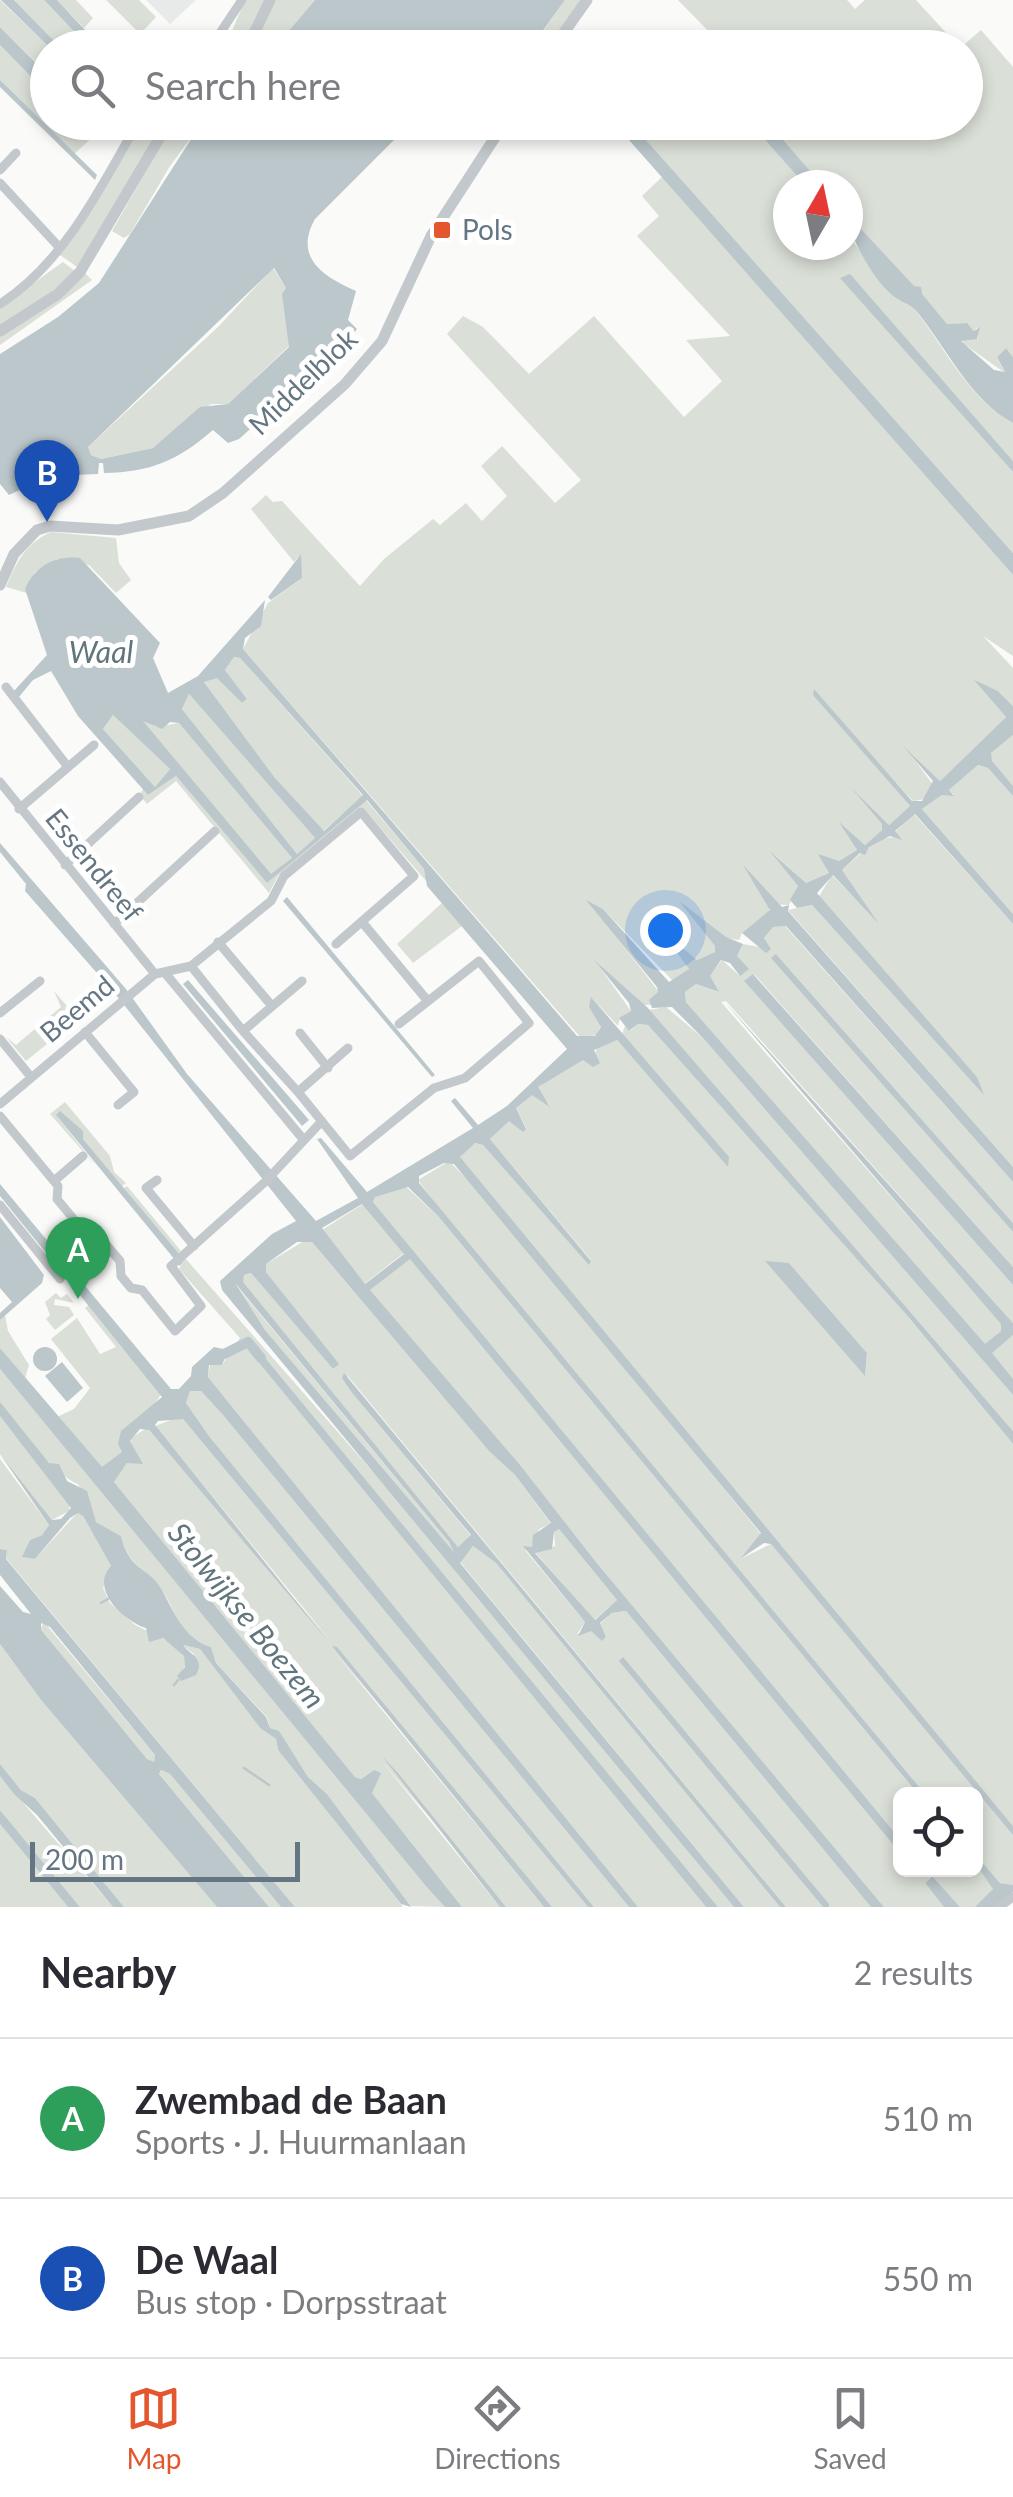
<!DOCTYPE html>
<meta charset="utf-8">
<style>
:root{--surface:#fff;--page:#f2f2f3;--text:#2b2b33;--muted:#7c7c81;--line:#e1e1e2;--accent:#e4572e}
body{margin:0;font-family:Lato,sans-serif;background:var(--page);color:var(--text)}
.controls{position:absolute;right:30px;bottom:30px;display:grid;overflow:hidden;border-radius:15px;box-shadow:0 5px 15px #0003}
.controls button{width:90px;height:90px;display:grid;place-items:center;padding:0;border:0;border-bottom:2px solid var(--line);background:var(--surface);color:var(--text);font:50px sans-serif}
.compass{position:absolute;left:773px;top:170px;width:90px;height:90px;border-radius:50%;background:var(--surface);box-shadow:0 5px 15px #0003;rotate:9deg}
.scale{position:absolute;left:30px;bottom:25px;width:270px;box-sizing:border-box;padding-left:10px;border:5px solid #657683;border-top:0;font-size:28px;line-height:35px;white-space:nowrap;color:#657683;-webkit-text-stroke:8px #fff;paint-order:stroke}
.you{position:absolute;left:665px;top:930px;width:35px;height:35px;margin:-25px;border:8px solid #fff;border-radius:50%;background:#1a73e8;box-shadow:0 0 0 15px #1a73e833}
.badge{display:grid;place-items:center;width:65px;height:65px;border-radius:50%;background:var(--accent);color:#fff;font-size:32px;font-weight:700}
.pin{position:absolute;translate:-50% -82px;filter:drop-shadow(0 2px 5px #0008)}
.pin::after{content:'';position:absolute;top:52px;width:35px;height:30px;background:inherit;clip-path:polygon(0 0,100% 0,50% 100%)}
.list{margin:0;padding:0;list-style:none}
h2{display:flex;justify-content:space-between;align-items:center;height:130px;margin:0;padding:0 40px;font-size:42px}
h2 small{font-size:32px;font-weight:400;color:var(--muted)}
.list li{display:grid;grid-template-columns:65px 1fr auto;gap:30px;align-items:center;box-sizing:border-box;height:160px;padding:0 40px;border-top:2px solid var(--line)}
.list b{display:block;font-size:38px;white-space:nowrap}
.list p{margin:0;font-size:32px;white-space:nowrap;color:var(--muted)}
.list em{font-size:32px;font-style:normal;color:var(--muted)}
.icon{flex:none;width:55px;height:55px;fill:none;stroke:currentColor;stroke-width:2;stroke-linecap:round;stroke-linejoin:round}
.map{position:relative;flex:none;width:1013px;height:1907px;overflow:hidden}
.search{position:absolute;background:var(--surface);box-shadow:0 5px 15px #0003;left:30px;right:30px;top:30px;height:110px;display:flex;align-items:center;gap:25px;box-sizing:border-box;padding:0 35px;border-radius:55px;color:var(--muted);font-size:38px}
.sheet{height:450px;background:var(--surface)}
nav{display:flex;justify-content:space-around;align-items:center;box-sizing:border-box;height:140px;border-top:2px solid var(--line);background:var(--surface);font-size:28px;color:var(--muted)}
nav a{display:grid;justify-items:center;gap:5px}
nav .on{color:var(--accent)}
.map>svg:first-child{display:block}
.built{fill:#e8e9e9}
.green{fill:#dadfd7;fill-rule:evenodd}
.water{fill:#bbc7cb;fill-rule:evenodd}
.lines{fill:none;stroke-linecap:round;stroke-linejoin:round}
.stream{stroke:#bbc7cb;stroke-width:2.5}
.canal{stroke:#bbc7cb;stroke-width:10}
.minor{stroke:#c3c8cc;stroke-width:9}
.tertiary{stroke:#c3c8cc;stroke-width:11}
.poi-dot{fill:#e4572e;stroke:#fff;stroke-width:4}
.labels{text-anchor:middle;stroke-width:10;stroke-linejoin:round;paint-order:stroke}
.poi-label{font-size:28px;fill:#657683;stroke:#fff;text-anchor:start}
.street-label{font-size:28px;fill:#657683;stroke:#fff}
.water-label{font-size:30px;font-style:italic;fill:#60757c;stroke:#fff}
</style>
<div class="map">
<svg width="1013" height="1907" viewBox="0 0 1013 1907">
<rect width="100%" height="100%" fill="#fafaf8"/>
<path class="built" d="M146 0H196L170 24Z"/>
<path class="green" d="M0 0 49 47 47 73 0 27Z
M14 0H44L89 47H60Z
M57 0H76L93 18 84 28Z
M106 0H139L156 17 143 31H137Z
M245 0H266L245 43 241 47 218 48 232 31Z
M275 0H315L275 47 251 48Z
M565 0H583L548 47 531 48Z
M678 0H847L855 9 865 0H916L959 47H724Z
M981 30 1013 67V357L1006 348 997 357 1005 373 963 343 962 338 978 339 977 327 975 331 966 323 947 324 848 215V185H822L767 123 966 122V48H960Z
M0 45 47 93 48 122 84 123 96 134 72 156 0 80Z
M142 123H164L77 267 60 255Z
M202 123 170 166 130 234 124 238 112 231 173 124Z
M631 123H690L703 137 721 123H750L805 185H788V245H848V235C862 253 875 273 889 291 897 301 911 303 919 315 946 351 972 402 1013 423V461L850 275 841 278 1013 472V553Z
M662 177 1013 575V656L983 636 1013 668V706L998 691 976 682 1006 717 940 781 908 751 934 786 926 799 913 801 814 695 910 806 889 825 855 793 882 824V830L865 845 841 824 857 850 839 861 820 856 829 873 806 883 774 854 798 886 789 905 768 904 770 911 742 933 739 940 726 938 682 904 715 946V952L697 960 661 930 689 969 673 981 603 909 589 902 659 992 650 1000 651 1005H641L596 962 631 1011 620 1018 618 1026 592 998 589 1007 601 1026 596 1035 581 1038 243 649 268 603 302 578 299 556 294 562 251 509 266 495 273 502 282 501 360 586 384 559 433 519 440 525 466 503 482 521 507 496 481 466 502 446 555 503 581 480 447 334 463 316 483 327 529 374 594 316 684 417 722 381 686 340 730 336 637 236 659 216 642 196Z
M63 262 75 271 49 295 0 326V307Z
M273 268 286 288 289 346 228 404H211L153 448 101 459 91 455 88 447 218 327Z
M85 273 92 280 0 345V336Z
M51 532 116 538 119 563 131 580 116 593 89 565 57 559 35 572 27 593 6 587C17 561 25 544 51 532Z
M234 657 240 658 363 796 323 831 275 778 204 682 217 677 242 703 247 699 225 670Z
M189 694 315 838 297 854 182 709Z
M113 715 170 769 155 787 103 729Z
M145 720 156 727 179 723 292 858 271 875 156 741 142 723Z
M1013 735V786L991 761V753Z
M978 765 988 768 1013 796V914L922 809 942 795H954L949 790Z
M176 776 267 883 366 800 424 869 427 882 362 807 278 876 269 893 176 781 147 804 140 795 143 789 148 795Z
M914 814 1013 924V1167L788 910 812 905 982 1092 977 1077 818 898 832 875 872 915 842 870C859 857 876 833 900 838L895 832Z
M442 903 462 926 413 963 397 944Z
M785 926 1013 1182V1223L777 955 772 958 1013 1232V1267L754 974 745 982 1013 1285V1323L726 1001 721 1002 1002 1324 1001 1331 985 1345 686 1002 685 992 696 984 718 992 709 976 722 960 740 976 737 956 743 944 770 949 764 938 773 927Z
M54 991 78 1019 26 1061 6 1037 16 1045 61 1007Z
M666 1007 703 1038 1013 1395V1431L649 1010Z
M638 1024 648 1025 911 1320 1013 1444V1826L461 1161 460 1153 475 1143 483 1145 589 1264 591 1260 490 1139 509 1120 523 1132 526 1128 516 1108 532 1094 550 1106 537 1088 573 1062 595 1055 597 1047 616 1039 728 1165 622 1034 625 1026 630 1031ZM767 1263H789L867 1353 865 1375Z
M65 1102 110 1156 114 1172 126 1183 122 1186 83 1139V1131L56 1115 96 1166 50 1114Z
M449 1161 480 1192 761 1534 740 1559 771 1544 1003 1820 1013 1835V1885L1000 1883 976 1855V1794H925L442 1213 418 1180Z
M127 1186 181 1251 178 1254 124 1188Z
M405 1186 438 1216 918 1794H900V1839L373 1202 375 1197Z
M363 1204 404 1253 364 1284 322 1230Z
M304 1241 312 1242 489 1451 515 1475 551 1524 539 1529 532 1547 525 1550 585 1622 577 1634 591 1630 603 1640 606 1637 600 1624 612 1613 626 1611 871 1907H829L620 1657 823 1907H786L347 1375 353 1394 471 1536 458 1547 242 1282 244 1275 251 1273 333 1369 338 1364 266 1272V1264Z
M185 1258 401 1504 734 1907H718L255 1348 251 1353 706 1907H638L208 1377 210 1365H222L240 1338 179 1269Z
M410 1258 900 1853V1870H914L918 1875 926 1870H976V1864L993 1888 992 1894 975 1907H960L931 1876 925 1883 944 1907H884L596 1562 521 1466 369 1290Z
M234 1283 449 1542 454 1552 265 1330Z
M56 1293 61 1298 67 1294 74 1303 55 1299 54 1305 69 1307 74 1315 55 1330 46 1319 50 1315 45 1302Z
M89 1305 162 1393 122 1453 104 1468 92 1462 57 1417 74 1409 90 1388 51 1339 77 1318 100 1354 116 1347 85 1308Z
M5 1315 8 1331 29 1365 25 1378 0 1348V1320Z
M1013 1335V1383L983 1349Z
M0 1369 445 1907 409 1906 327 1794 308 1777 279 1732 270 1728 267 1717 216 1663 211 1647C178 1637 176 1609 160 1587 143 1564 129 1568 121 1536L96 1522 78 1484C59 1478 7 1421 0 1402 0 1393 0 1378 0 1369Z
M190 1391H201L223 1415 629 1907H594L209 1436 186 1403Z
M0 1416 70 1502 69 1511 52 1520 0 1454Z
M176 1418 183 1419 588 1907H552L332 1649 544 1907H506L379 1758 500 1907H462L372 1793 374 1770 361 1779 355 1777 114 1482 127 1463H132L131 1438 147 1428 329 1639 155 1426Z
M0 1459 49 1525 42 1535 30 1540 23 1557 35 1559 78 1512 83 1516 111 1566 103 1588 110 1603 135 1625 168 1641 184 1656 185 1665 178 1680 194 1654 182 1645 200 1649 260 1728 276 1739 278 1750 403 1907H295L6 1558 7 1550 0 1549Z
M559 1529 617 1600 594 1620 535 1552 555 1546 554 1531Z
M473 1546 496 1563 780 1907H744L460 1562Z
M44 1622 155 1755 154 1763 147 1759 40 1630Z
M0 1644 41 1700 217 1907H124L35 1798 21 1790 0 1764Z
M161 1770 170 1774 281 1907H269L159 1774Z
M0 1776 113 1907H80L0 1810Z
M0 1824 68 1907H0Z"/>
<path class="water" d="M1 0H14L60 47H49Z
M44 0H57L101 47H89Z
M315 0H565L531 47H275Z
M0 27 47 74V93L0 45Z
M0 80 97 175 95 180 0 87Z
M202 122 411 123 315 219C293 258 324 277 356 291L348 320 357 329 330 363 327 360 239 439 228 443 213 430C177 461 151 472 104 473L103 463H99L98 474 49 476 9 495 0 484V354L58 317 99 283ZM274 268 286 288 282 294 289 347 228 404 200 407 153 448 101 459 91 455 88 447Z
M614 123H631L1013 553V575Z
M750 123 771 126 822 185H805Z
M848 215 914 286 921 287 922 294 947 324 967 323 974 331 980 327 977 339 961 341 994 370 1005 372 997 357 1006 348 1013 357V423C971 401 947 349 918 313 910 303 900 302 892 295 874 280 848 236 848 215Z
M850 274 1013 461V472L840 278Z
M301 554 302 578 271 600 268 597Z
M80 558 160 643 153 658 168 693 198 676 265 600 261 626 245 638 243 649 577 1036H595L601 1027 589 1007 591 997 729 1157 728 1167 617 1040 594 1050 600 1063 593 1067 583 1060 538 1087 550 1107 532 1095 516 1108 526 1129 523 1132 509 1121 490 1139 591 1261 589 1265 483 1145 475 1143 460 1157 1013 1826V1835L771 1544 764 1543 740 1559 761 1533 454 1164 444 1163 419 1176V1183L925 1794H918L438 1216 408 1187 375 1197 373 1202 900 1839V1853L410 1259 370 1290 521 1466 596 1562 884 1907H871L626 1611 612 1613 600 1623 606 1637 602 1641 591 1631 578 1636 585 1622 523 1546 532 1547 533 1535 551 1523 515 1475 489 1451 312 1242H297L266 1264V1272L339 1364 333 1369 251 1273 244 1275 243 1282 458 1547 471 1535 353 1394 342 1378 344 1373 786 1907H780L496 1563 473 1546 460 1563 744 1907H734L222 1290 220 1281 272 1234 296 1221 117 996 25 891 26 884 0 852V843L126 989 187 1074 316 1221 358 1198 317 1139 321 1138 367 1192 473 1128 451 1101 455 1098 478 1125 507 1106 567 1049 427 886 424 869 367 800 267 883 176 776 148 795 78 716 51 671 33 680 18 698 13 692 47 655 25 589C35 566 55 555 80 558ZM234 657 240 658 363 795 324 831 275 778 204 682 217 678 242 703 247 699 225 670ZM189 694 315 838 297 854 182 709ZM113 715 170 769 155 787 103 729ZM143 721 162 729 170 722 179 723 292 858 271 874ZM362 1204 404 1254 365 1284 322 1228ZM235 1283 449 1542 454 1552 265 1330ZM559 1529 617 1600 595 1620 535 1553 552 1549 554 1532Z
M974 680 998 691 1013 706V735L991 753 992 761 1013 786V796L988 768 978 765 949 790 954 796 942 795 922 809 1013 914V924L915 814 895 831 902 840 890 836 869 847 865 855 860 853 842 870 879 924 833 875 817 893 977 1077 984 1095 812 905 797 908 790 900 798 886 770 851 806 883 829 873 818 854 839 861 857 850 839 822 865 845 882 830V824L851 788 889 825 910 806 813 695 814 689 912 801H922L933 781 903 746 940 781 1006 717Z
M743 865 782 907 789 905 788 911 1013 1167V1182L786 926 773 927 764 938 771 949 766 953 742 933 770 910Z
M287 897 435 1075 432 1077 283 901Z
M586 900 603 909 669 982 689 969 656 925 697 960 715 952V946L679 901 726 937 743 944 737 956 749 969 740 976 730 963 721 960 710 976 719 992 696 984 685 992 686 1002 985 1344 1001 1331V1324L722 999 1013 1323V1335L992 1353 1013 1379V1395L703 1038 672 1007 652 1008 649 1000 658 992 657 987Z
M776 954 1013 1223V1232L771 958Z
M594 960 647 1007 1013 1431V1444L911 1320 648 1025 638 1024 629 1031 619 1018 631 1011 629 1003Z
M753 974 1013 1267V1285L744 981Z
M188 980 309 1120 302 1126 183 984Z
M60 1111 83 1131V1139L184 1260 180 1266 56 1115Z
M0 1184 171 1389H179L191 1376 192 1367 214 1347 228 1350 222 1365H209L208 1377 638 1907H629L223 1415 201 1391H190L186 1403 209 1436 594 1907H588L183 1419 158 1421 155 1425 328 1641 149 1430 140 1429 130 1441 143 1464 127 1463 114 1482 355 1777 361 1779 374 1770 381 1773 372 1793 462 1907H445L426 1886 0 1369V1348L102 1467 122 1452 118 1444 121 1431 162 1397 0 1196Z
M0 1217 44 1275 42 1283 0 1320V1313L12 1302 0 1288Z
M765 1261 789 1263 867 1353 865 1376Z
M33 1359a12 12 0 1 1 24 0a12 12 0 1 1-24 0Z
M256 1347 718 1907H706L250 1352Z
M62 1362 83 1388 67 1402 45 1376Z
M0 1402 49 1463 59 1464 67 1481 87 1491 96 1522 121 1536C130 1573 148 1565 162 1590 174 1612 184 1639 211 1647L216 1663 266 1717 270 1728 279 1731 308 1777 327 1794 411 1907 401 1904 278 1750 276 1739 260 1728 200 1649 183 1645C191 1656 205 1658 196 1675L181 1681 177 1676 185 1667 184 1656 163 1638 149 1642 146 1628C124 1621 89 1589 111 1566L83 1516 78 1513 70 1518 35 1559 22 1557 30 1540 42 1535 49 1525 0 1454 52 1520 61 1519 71 1508 0 1416Z
M0 1549 7 1550 6 1559 295 1907H281L170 1774 161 1770 159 1774 269 1907H217L41 1700 0 1644V1586L23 1612 31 1614 0 1575ZM41 1623 50 1627 155 1755 154 1762 147 1759 41 1630Z
M332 1646 337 1647 552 1907H544Z
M623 1657 829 1904V1907H823L619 1661Z
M382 1756 397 1772 506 1907H500Z
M0 1764 21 1790 35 1798 124 1907H113L37 1815 15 1795 0 1776Z
M0 1810 80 1907H68L0 1824Z
M976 1855 1000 1883 1013 1885V1892L994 1907H975L993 1889 976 1864Z
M932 1876 960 1907H944L925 1883Z"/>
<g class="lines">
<path class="stream" d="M101 1603 108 1599
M174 1685 178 1680
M244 1768 269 1785"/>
<path class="canal" d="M214 1359 248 1342 261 1358"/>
<path class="minor" d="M210 48 242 0
M0 170 16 153
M0 183 59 247
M0 304C64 263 101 187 138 122
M6 687 68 767
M0 782 155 974
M19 809 94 745
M65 865 139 797
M362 922 427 1000
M114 924 215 831
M218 942 272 1006
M165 973 303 1139
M0 1013 40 981
M243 1031 191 966 271 901 284 876 361 812 414 876 336 944
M85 1032 134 1092 118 1105
M300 1033 328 1068
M0 1039 31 1077
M348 1048 298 1092 350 1156 434 1088 465 1078 529 1023 479 961 399 1024
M298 1092 243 1031 302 981
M0 1104 155 974 191 966
M0 1116 58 1186 57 1199 76 1222 92 1228 120 1261 121 1276 131 1288 142 1290 175 1331 201 1306 171 1266 265 1182 322 1121
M157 1180 146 1188 194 1246
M54 1181 83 1156
M0 1205 60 1279
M999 1907 1013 1897"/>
<path class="tertiary" d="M247 48 270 0
M553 48 587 0
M0 331 58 294 80 272 169 122
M0 585 14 554 37 530 50 526 118 530 189 516 223 493 345 384 382 341 431 236 505 122"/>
</g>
<rect class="poi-dot" x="432" y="220" width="20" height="20" rx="5"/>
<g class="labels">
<g class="poi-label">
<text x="462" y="240">Pols</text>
</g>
<g class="street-label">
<text transform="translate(303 382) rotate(-44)" y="10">Middelblok</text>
<text transform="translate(94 865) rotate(51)" y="10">Essendreef</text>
<text transform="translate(77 1009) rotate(-40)" y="10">Beemd</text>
</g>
<g class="water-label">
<text x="101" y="663">Waal</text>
<text transform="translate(246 1616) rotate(51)" y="10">Stolwijkse Boezem</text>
</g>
</g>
</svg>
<div class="controls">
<button><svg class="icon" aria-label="locate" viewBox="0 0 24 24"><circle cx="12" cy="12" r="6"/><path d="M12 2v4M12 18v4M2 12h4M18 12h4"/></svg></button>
</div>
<svg class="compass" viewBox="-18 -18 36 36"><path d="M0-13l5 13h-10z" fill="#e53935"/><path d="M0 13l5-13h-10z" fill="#7c7c81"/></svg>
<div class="scale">200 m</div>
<div class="you"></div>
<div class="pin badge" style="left:78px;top:1299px;background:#2e9e5b">A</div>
<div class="pin badge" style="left:47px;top:522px;background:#1a4fb4">B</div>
<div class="search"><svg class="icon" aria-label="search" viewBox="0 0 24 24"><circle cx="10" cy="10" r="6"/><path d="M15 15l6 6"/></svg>Search here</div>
</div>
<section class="sheet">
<h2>Nearby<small>2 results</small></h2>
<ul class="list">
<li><span class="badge" style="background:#2e9e5b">A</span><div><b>Zwembad de Baan</b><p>Sports · J. Huurmanlaan</p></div><em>510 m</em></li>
<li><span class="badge" style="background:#1a4fb4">B</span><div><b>De Waal</b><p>Bus stop · Dorpsstraat</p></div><em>550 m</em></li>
</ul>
</section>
<nav>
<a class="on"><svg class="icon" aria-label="map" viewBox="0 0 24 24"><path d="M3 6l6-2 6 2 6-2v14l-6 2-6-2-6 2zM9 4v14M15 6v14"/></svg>Map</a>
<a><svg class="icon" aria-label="directions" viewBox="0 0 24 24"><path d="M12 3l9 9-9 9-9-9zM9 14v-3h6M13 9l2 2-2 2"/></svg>Directions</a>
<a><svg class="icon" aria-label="saved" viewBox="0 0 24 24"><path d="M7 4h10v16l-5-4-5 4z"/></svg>Saved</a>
</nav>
